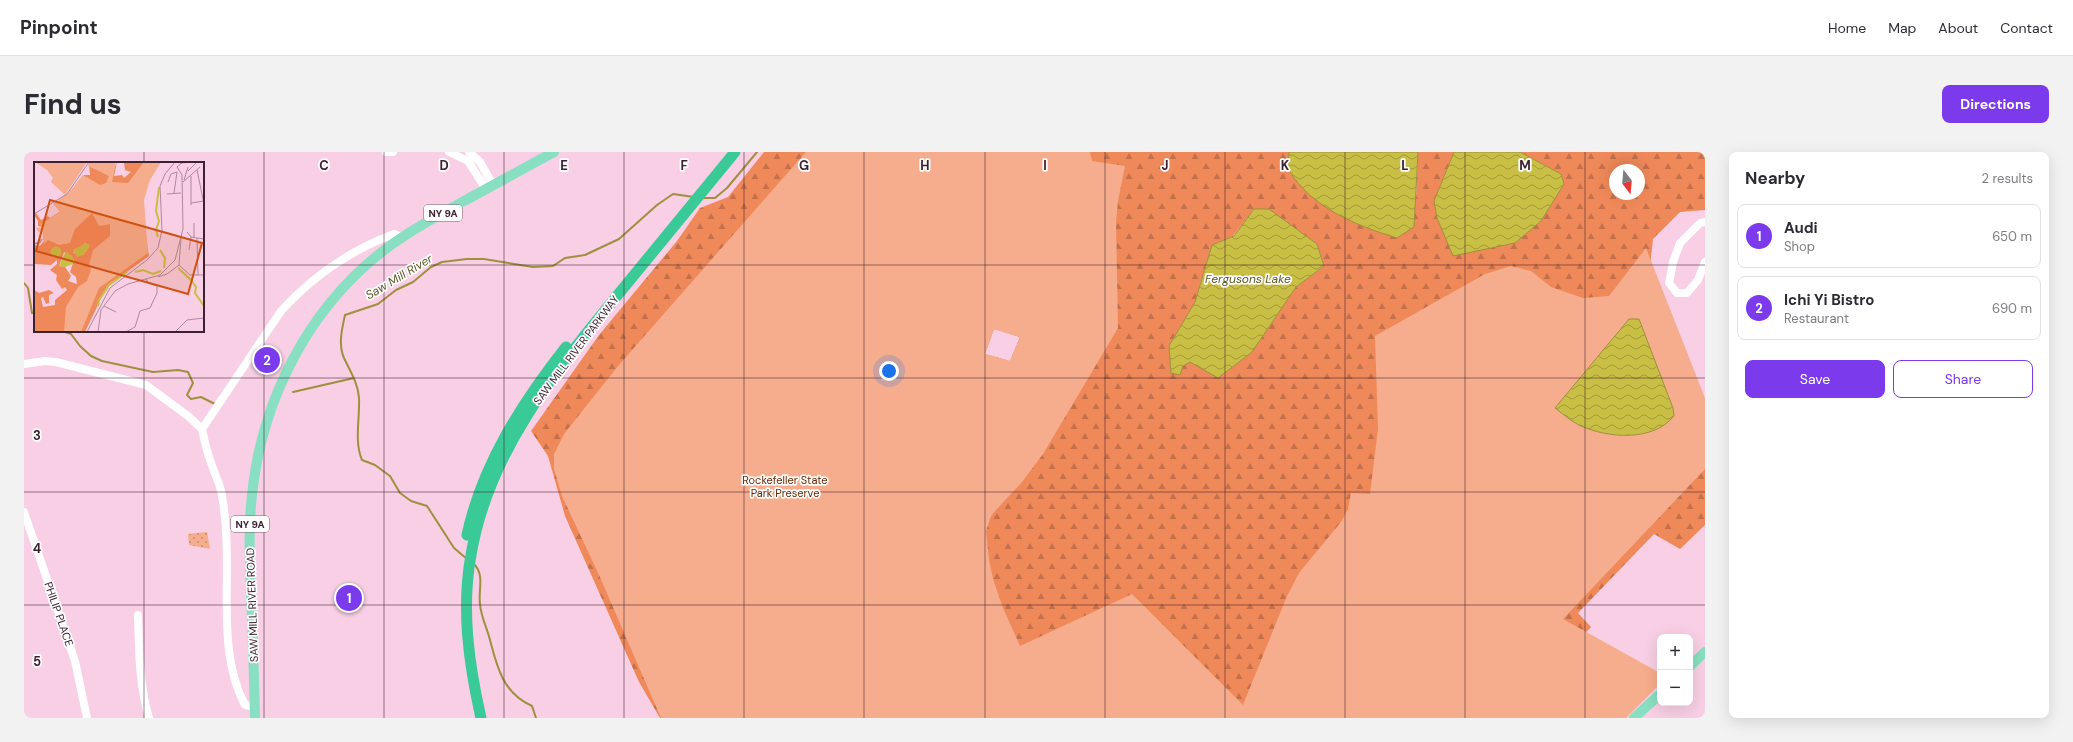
<!DOCTYPE html>
<meta charset="utf-8">
<style>
:root{--surface:#fff;--page:#f2f2f3;--text:#2b2b33;--muted:#7c7c81;--line:#e1e1e2;--accent:#7c3aed}
body{margin:0;font-family:"DM Sans",sans-serif;background:var(--page);color:var(--text)}
.controls{position:absolute;right:12px;bottom:12px;display:grid;overflow:hidden;border-radius:8px;box-shadow:0 4px 16px #0002}
.controls button{width:36px;height:36px;display:grid;place-items:center;padding:0;border:0;border-bottom:1px solid var(--line);background:var(--surface);color:var(--text);font:20px sans-serif}
.compass{position:absolute;left:1585px;top:12px;width:36px;height:36px;border-radius:50%;background:var(--surface);box-shadow:0 4px 16px #0002;rotate:164deg}
.you{position:absolute;left:865px;top:219px;width:14px;height:14px;margin:-10px;border:3px solid #fff;border-radius:50%;background:#1a73e8;box-shadow:0 0 0 6px #1a73e833}
.badge{display:grid;place-items:center;width:26px;height:26px;border-radius:50%;background:var(--accent);color:#fff;font-size:13px;font-weight:700}
.pin{position:absolute;translate:-50% -50%;border:2px solid #fff;box-shadow:0 1px 4px #0006}
.list{margin:0;padding:0;list-style:none}
h2{display:flex;justify-content:space-between;align-items:center;height:52px;margin:0;padding:0 16px;font-size:17px}
h2 small{font-size:13px;font-weight:400;color:var(--muted)}
.list li{display:grid;grid-template-columns:26px 1fr auto;gap:12px;align-items:center;box-sizing:border-box;height:64px;margin:0 8px 8px;padding:0 8px;border:1px solid var(--line);border-radius:8px}
.list b{display:block;font-size:15px;white-space:nowrap}
.list p{margin:0;font-size:13px;white-space:nowrap;color:var(--muted)}
.list em{font-size:13px;font-style:normal;color:var(--muted)}
.actions{display:flex;gap:8px;padding:12px 16px}
.actions a{flex:1;padding:9px 0;border:1px solid var(--accent);border-radius:8px;text-align:center;font-size:14px;color:var(--accent)}
.actions .main{background:var(--accent);color:#fff}
.map{position:relative;flex:none;width:1681px;height:566px;overflow:hidden;border-radius:8px}
header{display:flex;align-items:center;gap:24px;box-sizing:border-box;height:56px;padding:0 20px;background:var(--surface);border-bottom:1px solid var(--line)}
header strong{font-size:19px}
nav{display:flex;gap:22px;margin-inline-start:auto;font-size:14px}
.intro{display:flex;align-items:center;justify-content:space-between;box-sizing:border-box;height:96px;padding:0 24px}
h1{margin:0;font-size:28px}
.button{padding:10px 18px;border-radius:8px;background:var(--accent);color:#fff;font-size:14px;font-weight:700}
main{display:flex;gap:24px;padding:0 24px}
aside{flex:1;background:var(--surface);border-radius:8px;box-shadow:0 4px 16px #0002}
.map>svg:first-child{display:block}
.grass{fill:url(#grass-dots)}
.forest{fill:url(#forest-firs);fill-rule:evenodd}
.green{fill:#f6ad8d;fill-rule:evenodd}
.water{fill:url(#water-waves);stroke:#9f903f}
.lines{fill:none;stroke-linecap:round;stroke-linejoin:round}
.stream{stroke:#9f903f;stroke-width:2}
.minor{stroke:#fff;stroke-width:8}
.major{stroke:#89dfc1;stroke-width:10}
.highway{stroke:#3aca97;stroke-width:11}
.grid{fill:none;stroke:#3c2231;stroke-width:1;stroke-opacity:0.55}
.labels{text-anchor:middle;stroke-width:3.5;stroke-linejoin:round;paint-order:stroke}
.shield{fill:#fdfdfd;stroke:#76646e;stroke-width:1}
.shield-label{font-size:10px;font-weight:bold;fill:#3c2231}
.street-label{font-size:11px;fill:#3c2231;stroke:#fdfdfd}
.park-label{font-size:11px;fill:#682802;stroke:#fdfdfd}
.water-label{font-size:12px;font-style:italic;fill:#5b5828;stroke:#fdfdfd}
.inset-river{fill:none;stroke:#c9bf45;stroke-width:2}
.inset-road{fill:none;stroke:#ad8a9c;stroke-width:1}
.view{fill:#ce5112;fill-opacity:0.15;stroke:#ce5112;stroke-width:2}
.inset-edge{fill:none;stroke:#3c2231;stroke-width:2}
.grid-label{font-size:13px;text-anchor:middle;font-weight:bold;fill:#3c2231;stroke:#fdfdfd;stroke-width:3.5;stroke-linejoin:round;paint-order:stroke}
</style>
<header>
<strong>Pinpoint</strong>
<nav><a>Home</a><a>Map</a><a>About</a><a>Contact</a></nav>
</header>
<div class="intro"><h1>Find us</h1><a class="button">Directions</a></div>
<main>
<div class="map">
<svg width="1681" height="566" viewBox="0 0 1681 566">
<defs>
<pattern id="grass-dots" width="8" height="8" patternUnits="userSpaceOnUse"><rect width="8" height="8" fill="#f6ad8d"/><path d="M2 2h.1M6 6h.1" fill="none" stroke="#c88c74" stroke-width="1.8" stroke-linecap="round"/></pattern>
<pattern id="forest-firs" width="22" height="20" patternUnits="userSpaceOnUse"><rect width="22" height="20" fill="#f08959"/><path d="M5 1l3.5 6h-7zM16 11l3.5 6h-7z" fill="#c4704a"/></pattern>
<pattern id="water-waves" width="16" height="10" patternUnits="userSpaceOnUse"><rect width="16" height="10" fill="#c9bf45"/><path d="M0 5q4-4 8 0t8 0" fill="none" stroke="#a49b3a"/></pattern>
</defs>
<rect width="100%" height="100%" fill="#f8cfe4"/>
<path class="grass" d="M183 380 186 397 165 393 164 382Z"/>
<path class="forest" d="M740 0H1265V17L1392 48 1394 0H1430L1410 49 1491 91 1517 69 1540 32 1537 22 1496 0H1681V58L1656 60 1629 87 1625 124 1681 264V373L1656 397 1630 382 1554 461 1567 475 1546 497 1307 566H636L615 530 541 364 524 304 507 279 575 183 653 89 676 56 704 45ZM1591 18H1615V42H1591ZM1230 57H1245L1293 92 1300 114 1272 135 1228 200 1194 226 1166 210 1159 214 1145 194 1171 150 1188 93 1209 84ZM970 177 996 185 986 209 961 202Z"/>
<path class="green" d="M782 0H1066L1068 9 1101 14 1094 49 1092 70 1094 176 1019 302 998 330 972 358 967 364 962 379 965 408 969 427 979 456 996 494 1108 442 1219 553 1263 444 1275 421 1317 370 1324 357 1327 341 1346 342 1354 277 1351 184 1461 122 1487 114 1507 119 1527 135 1559 146 1585 144 1622 96 1681 246V317L1539 467 1636 521V532L1602 566H637L575 423 538 344 530 317V302L540 282 594 214ZM970 177 996 185 986 209 961 202Z"/>
<path class="water" d="M1265 0H1394L1390 75 1373 86C1334 74 1287 56 1265 18 1263 14 1265 5 1265 0Z
M1430 0H1496L1537 22 1540 32 1517 69 1491 91 1429 104 1413 66 1410 49Z
M1230 57H1245L1293 92 1300 114 1272 135 1228 200 1194 226 1166 210 1159 214 1156 223 1147 221 1145 194 1171 150 1188 93 1210 84Z
M1605 167H1615L1649 256 1650 264C1629 290 1584 286 1557 274 1548 270 1539 262 1531 256Z"/>
<g class="lines">
<path class="stream" d="M679 46H691L703 36 733 0
M0 131 4 136 8 161H11
M38 179 47 182 56 194 67 204 78 209 129 220 154 218 164 220 169 231 163 243 167 247 177 245 191 252
M269 240 330 226
M443 407 430 396 403 354 387 349 376 341 366 324 351 313 338 308C330 289 336 267 335 246 334 231 326 219 320 206 314 192 318 177 321 163L354 152 372 138 389 130 407 115 418 110 443 107H460L509 115 529 114 541 106 561 103 595 87 633 53 649 42 670 45
M450 412C461 423 454 438 456 452 457 465 463 476 466 488 473 515 479 541 508 554L512 566"/>
<path class="minor" d="M362 0H369
M425 0 444 9 462 37
M445 0 456 10 469 33
M1681 70 1676 71 1656 91 1649 110 1645 131 1653 141H1663L1674 128 1681 110
M0 212 21 209 32 210 122 233 164 264 178 277
M0 360 51 509 63 566
M114 463C115 498 115 532 125 566
M231 555 221 553C194 503 206 435 202 380 201 364 200 346 195 332 187 311 182 299 178 277L257 159C288 125 327 98 370 82L377 85"/>
<path class="major" d="M1666 514 1681 500
M231 566C230 526 229 486 227 445 226 411 224 377 228 343 238 245 287 151 367 93 390 76 415 63 440 49 470 33 500 16 530 0
M1610 566 1636 542"/>
<path class="highway" d="M443 383C458 313 498 251 542 195
M457 566C445 513 437 457 447 403 464 300 532 218 597 139 635 93 673 46 711 0"/>
</g>
<path class="grid" d="M120 0V11M240 0V566M360 0V566M480 0V566M600 0V566M720 0V566M840 0V566M961 0V566M1081 0V566M1201 0V566M1321 0V566M1441 0V566M1561 0V566M0 113H11M179 113H1681M120 179V566M0 226H1681M0 340H1681M0 453H1681"/>
<g class="labels">
<g class="shield">
<rect x="400" y="53" width="38" height="16" rx="3"/>
<rect x="207" y="364" width="38" height="16" rx="3"/>
</g>
<g class="shield-label">
<text x="419" y="65">NY 9A</text>
<text x="226" y="376">NY 9A</text>
</g>
<g class="street-label">
<text transform="translate(552 198) rotate(-53)" y="4">SAW MILL RIVER PARKWAY</text>
<text transform="translate(228 453) rotate(-92)" y="4">SAW MILL RIVER ROAD</text>
<text transform="translate(35 462) rotate(71)" y="4">PHILIP PLACE</text>
</g>
<g class="park-label">
<text x="761" y="332">Rockefeller State<tspan x="761" dy="13">Park Preserve</tspan></text>
</g>
<g class="water-label">
<text transform="translate(375 125) rotate(-31)" y="4">Saw Mill River</text>
<text x="1224" y="131">Fergusons Lake</text>
</g>
</g>
<g transform="translate(10 10)">
<rect width="170" height="170" fill="#f8cfe4"/>
<path d="M83 0 80 14 88 13 90 16 97 10 91 8 90 0H126L115 16 109 36V57L115 94 73 124 51 170H0V128L5 131 15 128 20 131 15 133V141L12 142 9 135 7 136 9 145 21 143V138L33 128 31 125 28 127 22 118 23 113 16 108 23 102V98L17 103 0 102V83L6 84 10 79 9 65 4 64V59L0 53 2 51 7 58 14 54 16 56 60 27 62 21 54 18 49 13H56L55 3 78 12ZM51 81 55 85 49 93 39 91ZM30 90 40 98 36 110 42 115 43 122 34 119 37 114 31 105 25 104Z" fill="#f08959" fill-rule="evenodd"/>
<path d="M1 0H53L31 33 17 20 19 16 13 8ZM55 0H82L78 20 94 21 110 0H127L116 18 110 38 114 91 65 126 47 170H30L32 145 44 125 53 119 57 108 55 103 59 88 76 74V62L65 64 58 51 41 67 36 81 25 83 14 78 10 82 8 68 5 71 2 66 8 65 7 62 26 50 19 42 34 31 49 13 66 23 72 21 75 14 54 4Z" fill="#f6ad8d"/>
<path d="M52 81 56 83 55 85 49 93 43 95 39 88ZM16.5 90a5.5 5.5 0 1 1 11 0a5.5 5.5 0 1 1-11 0ZM32 89 39 95V102L31 105 25 104Z" fill="#c9bf45"/>
<path class="inset-river" d="M124 75 122 68 125 59 122 49 125 25M126 88 131 96 130 106M144 106 157 118 162 125 161 131 170 144M101 110 109 108 119 112 127 109M64 144 65 138 75 123 93 110"/>
<path class="inset-road" d="M146 1 160 0M163 8 170 42M154 9 163 0M157 14V43M150 18 154 5M134 20 137 12 143 10 140 31M149 20 166 5M133 32 147 31M157 41 170 39M0 52 33 32 55 0M160 61V76M153 70 157 75 170 77M163 76 164 113M8 77 6 81 0 82 4 80ZM155 88 157 75M145 103 156 113H170M124 115 133 112 145 103 147 76M70 144 82 150M53 170 76 126 113 98 124 86 128 68 126 24 131 12 141 0M64 170 67 148 81 129 94 122 126 113 141 98 149 67 148 13 143 5 149 0M92 170 101 165 106 149 116 146 123 131V124L114 121 112 117M141 170 153 158 170 156"/>
<path class="view" d="M16 38 168 81 154 132 2 89Z"/>
<rect width="170" height="170" class="inset-edge"/>
</g>
<g class="grid-label">
<text x="300" y="18">C</text>
<text x="420" y="18">D</text>
<text x="540" y="18">E</text>
<text x="660" y="18">F</text>
<text x="780" y="18">G</text>
<text x="901" y="18">H</text>
<text x="1021" y="18">I</text>
<text x="1141" y="18">J</text>
<text x="1261" y="18">K</text>
<text x="1381" y="18">L</text>
<text x="1501" y="18">M</text>
<text x="13" y="288">3</text>
<text x="13" y="401">4</text>
<text x="13" y="514">5</text>
</g>
</svg>
<div class="controls">
<button>+</button>
<button>−</button>
</div>
<svg class="compass" viewBox="-18 -18 36 36"><path d="M0-13l5 13h-10z" fill="#e53935"/><path d="M0 13l5-13h-10z" fill="#7c7c81"/></svg>
<div class="you"></div>
<div class="pin badge" style="left:325px;top:446px">1</div>
<div class="pin badge" style="left:243px;top:208px">2</div>
</div>
<aside>
<h2>Nearby<small>2 results</small></h2>
<ul class="list">
<li><span class="badge">1</span><div><b>Audi</b><p>Shop</p></div><em>650 m</em></li>
<li><span class="badge">2</span><div><b>Ichi Yi Bistro</b><p>Restaurant</p></div><em>690 m</em></li>
</ul>
<div class="actions"><a class="main">Save</a><a>Share</a></div>
</aside>
</main>
